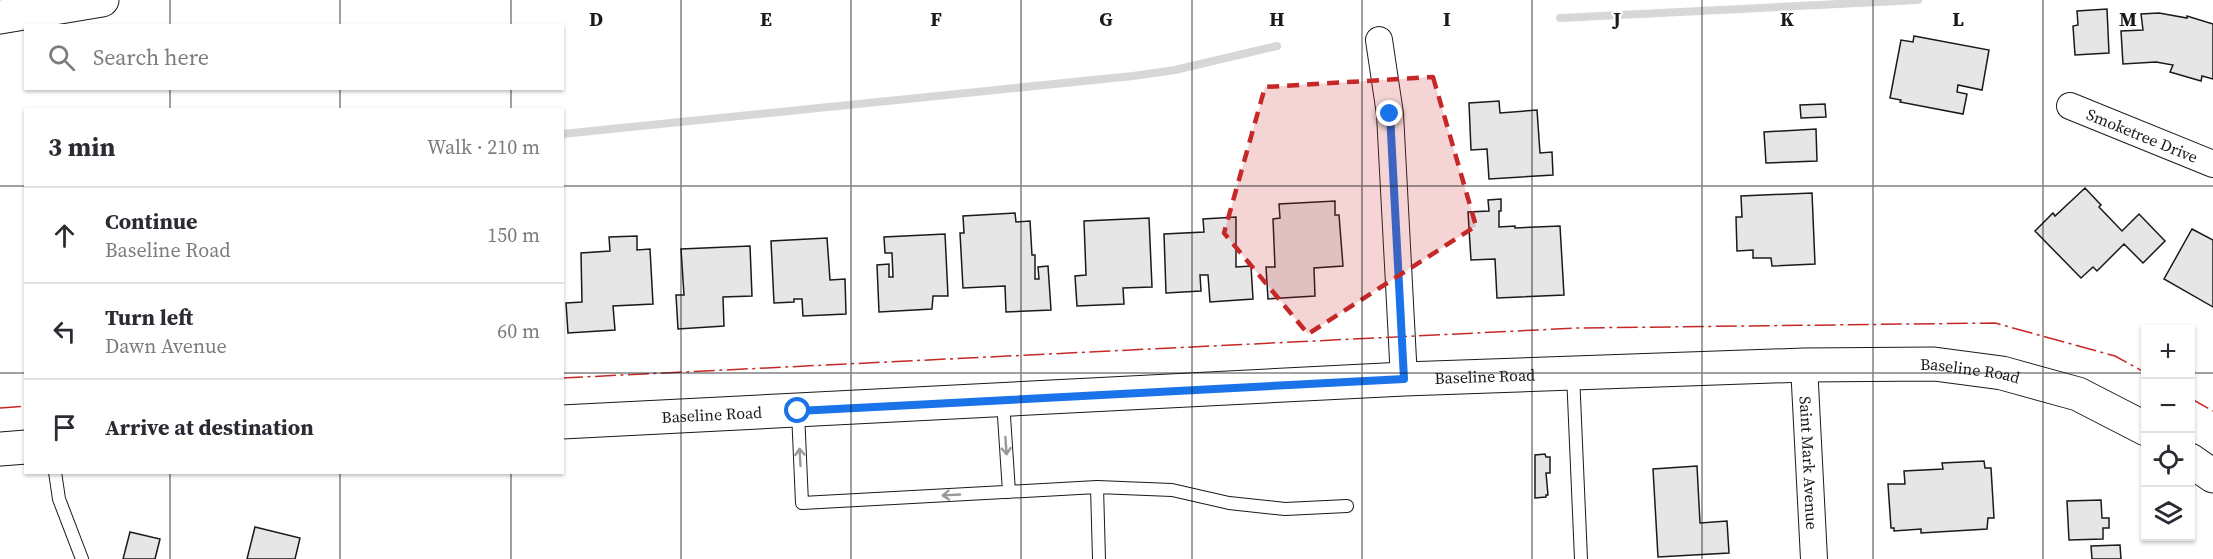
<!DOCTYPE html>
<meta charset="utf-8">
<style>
:root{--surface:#fff;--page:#f7f7f7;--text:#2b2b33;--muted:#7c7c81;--line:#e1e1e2}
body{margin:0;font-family:"Source Serif 4",serif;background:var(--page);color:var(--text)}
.controls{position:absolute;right:18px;bottom:18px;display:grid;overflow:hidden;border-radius:0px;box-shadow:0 2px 4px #0004}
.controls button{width:54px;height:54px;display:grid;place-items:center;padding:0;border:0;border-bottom:2px solid var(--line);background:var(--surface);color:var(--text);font:30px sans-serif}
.stop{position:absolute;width:18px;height:18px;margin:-14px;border:4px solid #1a73e8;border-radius:50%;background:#fff}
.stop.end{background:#1a73e8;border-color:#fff;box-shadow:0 2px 6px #0008}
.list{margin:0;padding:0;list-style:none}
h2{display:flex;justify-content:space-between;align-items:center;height:78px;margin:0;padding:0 24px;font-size:26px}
h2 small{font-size:20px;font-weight:400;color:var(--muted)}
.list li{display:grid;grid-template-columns:39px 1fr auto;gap:18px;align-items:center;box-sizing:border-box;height:96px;padding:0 24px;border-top:2px solid var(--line)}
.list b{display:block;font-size:22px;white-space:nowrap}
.list p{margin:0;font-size:20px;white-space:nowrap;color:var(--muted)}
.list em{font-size:20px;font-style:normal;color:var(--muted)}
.icon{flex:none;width:33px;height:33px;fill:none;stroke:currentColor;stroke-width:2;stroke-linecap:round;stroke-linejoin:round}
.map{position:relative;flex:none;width:2213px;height:559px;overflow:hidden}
.search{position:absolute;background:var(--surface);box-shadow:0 2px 4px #0004;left:24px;top:24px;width:540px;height:66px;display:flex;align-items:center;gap:15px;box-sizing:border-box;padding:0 21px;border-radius:0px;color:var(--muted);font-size:22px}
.panel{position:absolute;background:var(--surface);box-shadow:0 2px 4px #0004;left:24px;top:108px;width:540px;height:366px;border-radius:0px}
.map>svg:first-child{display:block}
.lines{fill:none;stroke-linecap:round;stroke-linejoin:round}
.stream{stroke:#d7d7d7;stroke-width:8}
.building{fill:#e6e6e6;stroke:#1a1a1a;stroke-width:1.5}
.lane-casing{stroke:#1a1a1a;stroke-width:14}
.street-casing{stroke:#1a1a1a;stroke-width:28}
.primary-casing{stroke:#1a1a1a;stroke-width:35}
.highway-casing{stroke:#1a1a1a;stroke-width:35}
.lane{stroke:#fff;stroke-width:12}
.street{stroke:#fff;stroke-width:26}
.primary{stroke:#fff;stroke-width:33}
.highway{stroke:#fff;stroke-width:33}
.power{stroke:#c62828;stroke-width:1.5;stroke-dasharray:21 4.5 3 4.5;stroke-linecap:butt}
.oneway{stroke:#989898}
.route{stroke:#1a73e8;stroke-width:8}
.marked{fill:#c62828;fill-opacity:0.2;stroke:#c62828;stroke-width:4.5;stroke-dasharray:12 8;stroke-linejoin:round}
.grid{fill:none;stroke:#1a1a1a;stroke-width:1.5;stroke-opacity:0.55}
.labels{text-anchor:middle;stroke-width:4.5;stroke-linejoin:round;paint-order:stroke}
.street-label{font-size:16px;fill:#1a1a1a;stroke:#fff}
.grid-label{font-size:20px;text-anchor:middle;font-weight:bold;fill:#1a1a1a;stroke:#fff;stroke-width:4.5;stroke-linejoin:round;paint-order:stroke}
</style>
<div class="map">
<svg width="2213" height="559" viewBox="0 0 2213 559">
<rect width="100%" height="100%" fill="#fff"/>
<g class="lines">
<path class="stream" d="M1560 18 1918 0
M562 134 1133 76 1175 70 1277 46"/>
</g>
<path class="building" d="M2107 9 2109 53 2075 55 2073 26 2078 25 2077 11Z
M2159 13 2187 18V16L2213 24V79L2202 76 2201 81 2170 72 2173 65 2156 62 2123 64 2121 31 2143 30 2141 14Z
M1914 36 1989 50 1982 90 1958 85 1957 92 1967 94 1963 114 1900 102 1901 100 1890 98 1901 40 1913 42Z
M1499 101 1500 113 1537 110 1540 153 1552 152 1553 175 1489 179 1487 149 1471 150 1469 103Z
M1825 104 1826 117 1801 118 1800 105Z
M1816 129 1817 161 1766 163 1764 132Z
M2085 188 2101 205 2099 207 2122 231 2139 214 2165 241 2143 263 2124 244 2097 271 2093 267 2081 278 2035 231 2053 213 2055 216Z
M1812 193 1815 264 1772 266 1771 258H1753V250L1737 251 1736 217H1742L1741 196Z
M1501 199V211H1499V227L1515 226V228L1560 226 1564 295 1497 298 1495 259 1471 260 1468 212 1489 211 1488 200Z
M1335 201V215H1339L1343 266 1314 268 1315 296 1268 299 1266 267H1275L1273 219 1280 218 1279 204Z
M1015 213 1016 222 1030 221 1032 255H1035V279H1039L1038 267 1048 266 1051 310 1006 312 1005 286 963 288 960 233H964L963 216Z
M1236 217V267L1251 266 1253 299 1210 302 1208 275H1200L1201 291 1166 293 1164 234 1204 232 1203 219Z
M1149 218 1152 287 1123 288 1124 304 1077 306 1075 276 1086 275 1084 221Z
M2192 229 2213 240V307L2164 279Z
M945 234 948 296H933L932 309 879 312 877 265 889 264V277H893L892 253H885L884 237Z
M637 236V250L650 249 653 304 613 306 615 330 568 333 566 303 582 302 581 253 610 251 609 237Z
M827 238 830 280 845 279 846 314 803 316 802 299H794V302L774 303 771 241Z
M750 246 752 296 723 297 724 326 678 329 676 295H684L681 249Z
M1545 454 1546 457H1550V473H1546L1548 495H1546V497L1535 498V455Z
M1984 461 1985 468H1991L1994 518H1988L1987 529 1921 533V529L1894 531V528H1891L1888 484H1905L1904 471 1943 469 1942 463Z
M1697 466 1700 523 1727 521 1729 553 1658 557 1653 469Z
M2101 500 2102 518H2109V528H2103V539L2069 540 2067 501Z
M255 527 300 538 295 559H247Z
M130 532 160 539 155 559H123Z
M2120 545 2121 559H2092L2091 546Z"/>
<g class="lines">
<g class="lane-casing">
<path id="lane" d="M1573 374 1581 559
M1003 401 1009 492
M798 412 802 503 1097 487 1099 559
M55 472 59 499 82 559
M1097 487 1172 490 1229 503 1285 509 1347 506"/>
</g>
<g class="street-casing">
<g id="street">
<path d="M1379 40 1390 114 1404 379"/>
<path id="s1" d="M2070 106 2213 164"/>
<path id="s2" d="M1804 365 1814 559"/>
</g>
</g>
<g class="primary-casing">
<g id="primary">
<path id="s3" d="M562 422 1404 379 1804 365 1934 364 2002 373 2078 394 2146 429"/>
<path d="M0 449 26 447"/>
<path d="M2190 460 2213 476"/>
</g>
</g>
<g class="highway-casing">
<path id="highway" d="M0 17 102 0"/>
</g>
<use href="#lane" class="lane"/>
<use href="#street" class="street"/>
<use href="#primary" class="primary"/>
<use href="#highway" class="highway"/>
<path class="power" d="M562 378 1577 328 1995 323 2115 356 2146 373
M2190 398 2213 411
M0 408 26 406"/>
</g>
<defs><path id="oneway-shaft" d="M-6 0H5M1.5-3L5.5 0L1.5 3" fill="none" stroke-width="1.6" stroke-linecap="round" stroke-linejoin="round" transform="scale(1.5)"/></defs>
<g class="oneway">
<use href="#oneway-shaft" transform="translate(1006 446) rotate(86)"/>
<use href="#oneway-shaft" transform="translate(800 457) rotate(-93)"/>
<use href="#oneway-shaft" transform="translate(951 495) rotate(177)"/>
</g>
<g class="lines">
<path class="route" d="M798 411 1404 379 1390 114"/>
</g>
<path class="marked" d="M1433 77 1476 226 1308 334 1224 233 1265 87Z"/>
<path class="grid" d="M170 0V26M340 0V26M511 0V26M681 0V559M851 0V559M1021 0V559M1192 0V559M1362 0V559M1532 0V559M1702 0V559M1873 0V559M2043 0V559M170 88V110M340 88V110M511 88V110M0 186H26M562 186H2213M0 373H26M562 373H2146M2190 373H2213M170 472V559M340 472V559M511 472V559"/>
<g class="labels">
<g class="street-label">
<text dy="6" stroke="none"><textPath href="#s1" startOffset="78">Smoketree Drive</textPath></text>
<text dy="6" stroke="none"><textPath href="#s3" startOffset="1410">Baseline Road</textPath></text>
<text dy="6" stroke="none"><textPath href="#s3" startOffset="924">Baseline Road</textPath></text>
<text dy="6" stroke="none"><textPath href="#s3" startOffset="150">Baseline Road</textPath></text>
<text dy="6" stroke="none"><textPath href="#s2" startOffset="98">Saint Mark Avenue</textPath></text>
</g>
</g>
<g class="grid-label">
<text x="596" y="26">D</text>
<text x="766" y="26">E</text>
<text x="936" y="26">F</text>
<text x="1106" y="26">G</text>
<text x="1277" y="26">H</text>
<text x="1447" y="26">I</text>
<text x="1617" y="26">J</text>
<text x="1787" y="26">K</text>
<text x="1958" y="26">L</text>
<text x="2128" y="26">M</text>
</g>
</svg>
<div class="controls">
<button>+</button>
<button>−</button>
<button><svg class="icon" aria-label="locate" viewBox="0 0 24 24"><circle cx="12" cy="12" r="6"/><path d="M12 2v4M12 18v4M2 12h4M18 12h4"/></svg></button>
<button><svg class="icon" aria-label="layers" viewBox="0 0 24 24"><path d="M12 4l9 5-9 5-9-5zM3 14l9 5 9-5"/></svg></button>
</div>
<div class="stop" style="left:798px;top:411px"></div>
<div class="stop end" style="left:1390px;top:114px"></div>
<div class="search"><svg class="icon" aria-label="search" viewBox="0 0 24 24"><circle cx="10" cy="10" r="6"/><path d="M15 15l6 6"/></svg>Search here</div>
<section class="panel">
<h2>3 min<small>Walk · 210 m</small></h2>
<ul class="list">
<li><svg class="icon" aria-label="ahead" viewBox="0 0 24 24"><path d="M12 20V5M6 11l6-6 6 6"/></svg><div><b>Continue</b><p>Baseline Road</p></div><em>150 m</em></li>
<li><svg class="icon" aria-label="left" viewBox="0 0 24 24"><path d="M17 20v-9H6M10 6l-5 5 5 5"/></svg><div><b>Turn left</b><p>Dawn Avenue</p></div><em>60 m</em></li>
<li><svg class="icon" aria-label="arrive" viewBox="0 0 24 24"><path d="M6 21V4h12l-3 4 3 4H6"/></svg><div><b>Arrive at destination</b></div></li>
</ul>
</section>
</div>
